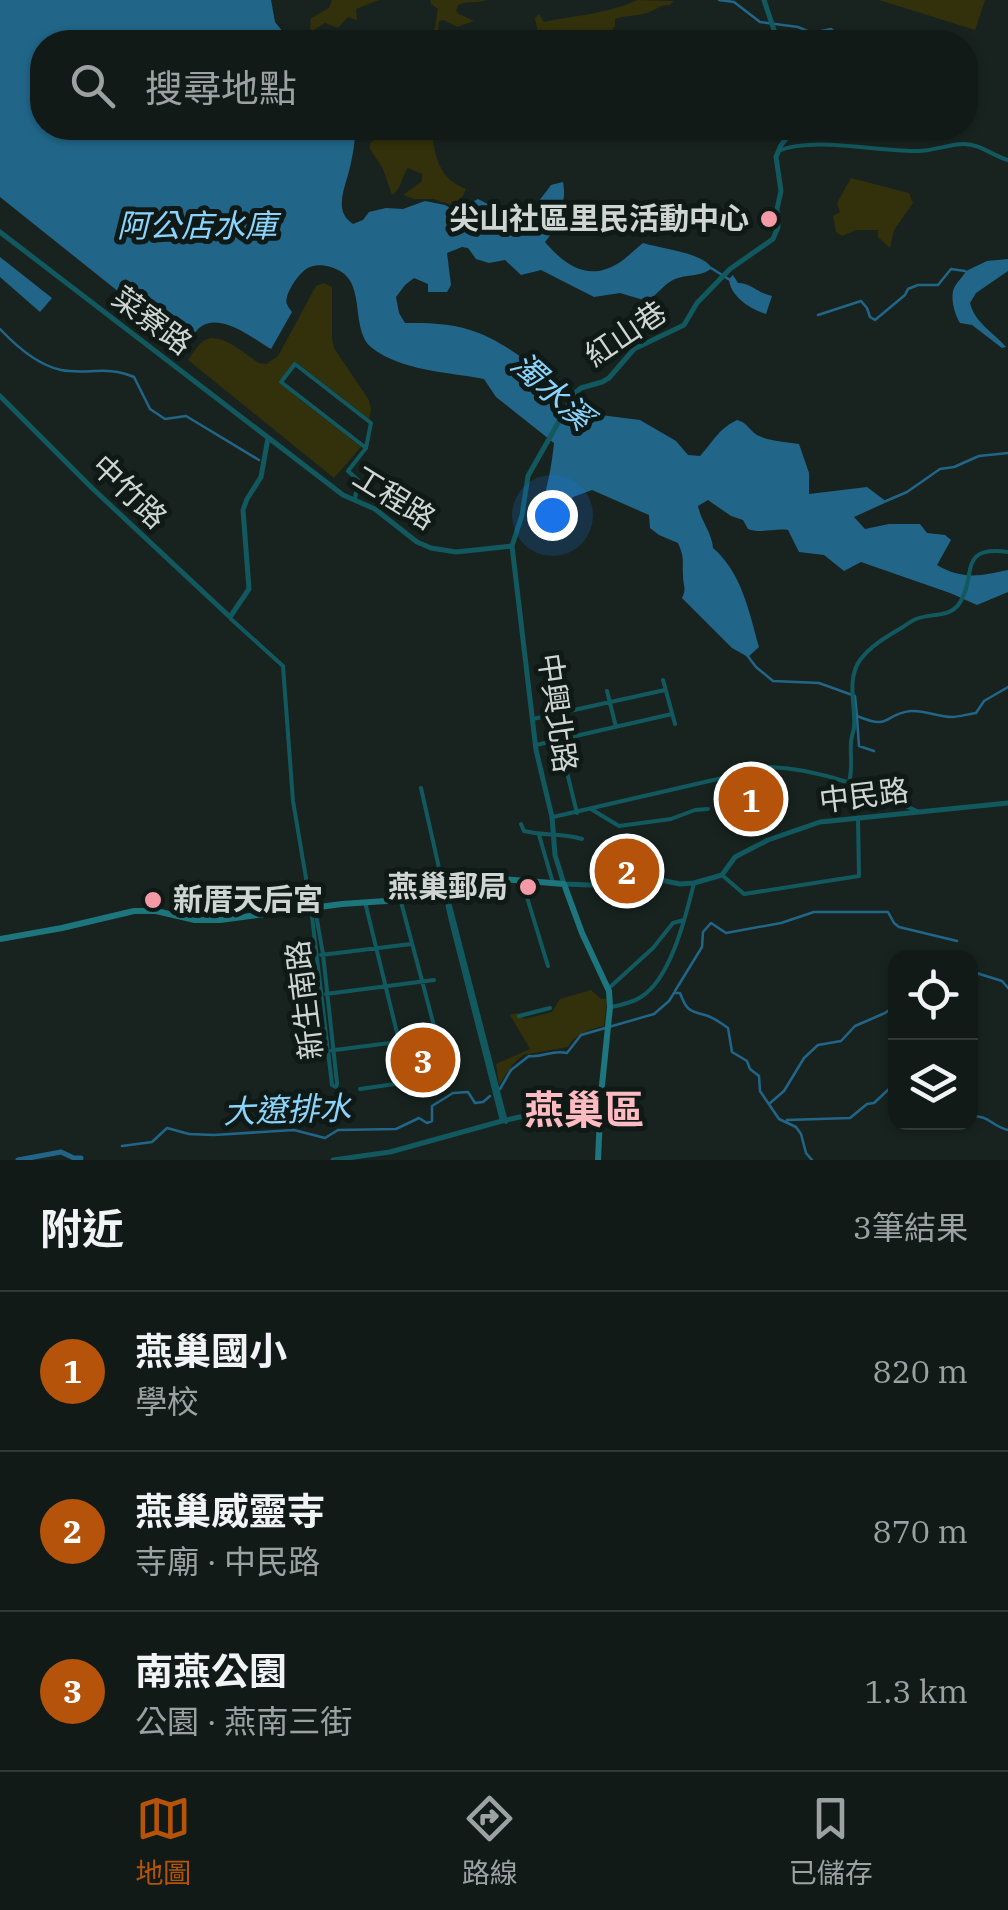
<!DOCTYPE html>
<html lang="zh-TW">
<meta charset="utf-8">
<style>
:root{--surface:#121a17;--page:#1f2724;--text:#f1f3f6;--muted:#9ca1a1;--line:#313836;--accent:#b45309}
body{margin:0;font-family:"IBM Plex Serif","Noto Sans TC",serif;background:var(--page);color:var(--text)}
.controls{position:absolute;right:30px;bottom:30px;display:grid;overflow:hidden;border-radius:20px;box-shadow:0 2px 8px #0004}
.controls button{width:90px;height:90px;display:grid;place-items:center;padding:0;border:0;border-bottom:2px solid var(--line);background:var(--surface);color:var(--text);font:50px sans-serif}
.you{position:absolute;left:552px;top:515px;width:35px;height:35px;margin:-25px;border:8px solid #fff;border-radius:50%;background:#1a73e8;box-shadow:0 0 0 15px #1a73e833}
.badge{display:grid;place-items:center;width:65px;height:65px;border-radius:50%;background:var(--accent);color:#fff;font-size:32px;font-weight:700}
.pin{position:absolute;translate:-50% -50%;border:5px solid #fff;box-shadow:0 2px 10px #0006}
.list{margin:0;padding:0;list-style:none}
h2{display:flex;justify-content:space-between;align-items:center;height:130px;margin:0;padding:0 40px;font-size:42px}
h2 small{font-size:32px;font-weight:400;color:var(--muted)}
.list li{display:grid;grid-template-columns:65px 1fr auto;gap:30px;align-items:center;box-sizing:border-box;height:160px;padding:0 40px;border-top:2px solid var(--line)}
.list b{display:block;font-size:38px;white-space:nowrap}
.list p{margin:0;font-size:32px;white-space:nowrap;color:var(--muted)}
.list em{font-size:32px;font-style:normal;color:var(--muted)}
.icon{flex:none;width:55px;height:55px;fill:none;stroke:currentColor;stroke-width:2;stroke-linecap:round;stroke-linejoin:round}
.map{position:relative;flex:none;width:1008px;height:1160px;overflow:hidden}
.search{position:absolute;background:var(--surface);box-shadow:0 2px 8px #0004;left:30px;right:30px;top:30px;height:110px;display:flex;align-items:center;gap:25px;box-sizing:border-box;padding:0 35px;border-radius:40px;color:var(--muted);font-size:38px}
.sheet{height:610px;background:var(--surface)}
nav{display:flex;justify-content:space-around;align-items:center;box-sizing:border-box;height:140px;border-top:2px solid var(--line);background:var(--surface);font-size:28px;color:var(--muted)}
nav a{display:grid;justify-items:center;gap:5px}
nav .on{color:var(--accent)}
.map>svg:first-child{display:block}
.green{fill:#32310b}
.water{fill:#216689}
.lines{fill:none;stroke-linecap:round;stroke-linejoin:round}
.stream{stroke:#216689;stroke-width:2.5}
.canal{stroke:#216689;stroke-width:5}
.minor{stroke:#12595f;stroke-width:4}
.tertiary{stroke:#12595f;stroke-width:5}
.secondary{stroke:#1d767e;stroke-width:6}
.poi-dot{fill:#f49aa6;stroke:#0f1916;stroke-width:4}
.labels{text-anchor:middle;stroke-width:10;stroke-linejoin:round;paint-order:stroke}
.poi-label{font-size:30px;font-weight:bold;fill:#ced5d2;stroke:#0f1916;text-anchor:end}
.street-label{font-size:30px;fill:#ced5d2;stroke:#0f1916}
.water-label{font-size:32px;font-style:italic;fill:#8bd4fe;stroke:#0f1916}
.district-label{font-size:40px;font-weight:bold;fill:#ffbac2;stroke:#0f1916}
</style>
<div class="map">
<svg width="1008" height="1160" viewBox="0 0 1008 1160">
<rect width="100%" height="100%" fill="#18231f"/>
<path class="green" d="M332 0H379L356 9 357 20 348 17 338 28 325 23 312 31 310 29 311 18 329 8Z
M430 0H487C476 4 468 0 458 5L456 11 459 14 474 21 457 27 444 20 439 21 438 36 428 42 435 27 438 9 431 4Z
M638 0 674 1 670 5C659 5 656 10 647 13 637 16 626 15 615 19V26L611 31 623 34 614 42H580L574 31 558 36 556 42H512L539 38 535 18 539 14 544 22C578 15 605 14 638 0Z
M879 0H985L975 30Z
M391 128H432C434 155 438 178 466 189L463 196 452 205 433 199H414L403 195 422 181V174L408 168C401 177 402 189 392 195L383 169 370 149V143Z
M851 178 909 193 913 203 894 230 890 248 878 237V230H856L842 236 836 232 833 216 840 212 837 203Z
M324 283 332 287V338L334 348 369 400 371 410 369 419 296 362 279 383 361 447 334 478 188 360C192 354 199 343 205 340 220 331 246 355 259 363L266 364 278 356 316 286Z
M591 990 601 999H607L604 1026C588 1030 577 1033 568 1047L523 1055 513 1064 499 1085 496 1064 530 1049 510 1015 517 1013 525 1019 552 1012 560 999Z
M433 1041 440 1062 419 1079H410L403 1046Z"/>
<path class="water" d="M0 0H271L275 22 291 42H42V128H355C356 140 351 166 347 178 342 195 336 213 353 224L363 220 369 212 386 208 403 209 425 201 445 205 455 211 478 199 492 206 497 224 508 219 534 214C536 201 544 196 551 185L563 182C567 205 560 209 544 224L552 233 545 242C564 264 587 282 617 264 626 259 634 250 643 243 662 249 701 252 712 268 700 278 687 273 673 280 663 285 657 295 647 301L620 293 594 297 541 270 521 275 505 260 489 263 476 259 468 248 462 247 447 253 451 285 447 292H428V284L414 278 405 285 396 297 399 313 405 323C426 323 450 323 470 330 498 338 539 367 557 389L554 399 569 411 640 420 676 441 688 455 700 456C714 441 717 430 737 420 748 423 748 429 757 435 768 441 786 442 799 444L809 473V494L867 487 887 502 854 517 865 529 889 524H920L927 533 945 535 951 540 937 565C962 580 980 576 1008 570V592L977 605 950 593 861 562 844 571 824 555 799 552 788 530C773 528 761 534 748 529L743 520 731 516 708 500 698 506C701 521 712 533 713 548 742 573 749 612 759 647L748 657 732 648 682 598C687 588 683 586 683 575 682 558 685 560 678 543L659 535 650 528 649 515 592 490 573 497 561 516 569 527 570 533 563 539 552 533 532 528C545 502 551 472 554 443L496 397 484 379C448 372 402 371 372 348 350 331 366 285 340 271 332 266 319 263 310 267 301 270 289 288 287 297 285 304 288 306 292 312L271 349C252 338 220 311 199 328 195 332 192 338 188 342L179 340 0 197Z
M0 257 52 298 40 312 0 277Z
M1008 259V271L976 293 970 303C975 323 993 332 1006 347L1002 348 972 325 960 323C955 315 951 301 953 291 955 283 964 276 966 271L987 261Z
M733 275 738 283C751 283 759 294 772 296L766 314C750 309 730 296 729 279Z"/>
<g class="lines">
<path class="stream" d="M719 0 734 2 760 22 798 27 812 33 831 29 836 34 847 38H877L894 34 921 37 930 32 943 37
M711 268 730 280
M818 315 861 301 867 308 870 317 875 320 905 295 908 289 918 285H938L951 269 965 271
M0 329C16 346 38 365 61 370 87 375 107 365 134 377L150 409 165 419 186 416 259 460
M886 501 907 492 940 469 954 467 979 456 1008 453
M747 655 756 667 773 681 819 683 855 696 857 716C893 731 882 714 911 711 925 710 938 717 952 717 959 717 968 714 976 713L984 701 1008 687
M857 718 859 746 874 751
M970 971 1002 981 1008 988
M675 991 702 947 703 932 711 923 726 933 781 923 814 912H888L894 923 899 927 957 941
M500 1089 511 1070 529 1056C544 1058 552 1049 567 1053L581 1035 654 1014 669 1001 674 993H680C686 1009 688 1011 705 1015 713 1017 721 1023 728 1028L732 1052 747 1061 750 1069 759 1076 760 1091 779 1119 796 1127 801 1134 806 1153 812 1160
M769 1104 784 1091 804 1058 818 1045 841 1041 855 1026 885 1013 896 1005
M970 1116C990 1115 991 1126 1008 1130
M787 1120 850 1118 867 1104 874 1103 890 1088 896 1089
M122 1146 152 1142 167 1128 189 1134 214 1135 294 1130 325 1138 338 1130 396 1129 419 1118 427 1123 432 1121V1106L453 1093 468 1092 475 1103 483 1102 490 1096"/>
<path class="canal" d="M18 1160 61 1152 74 1158H81"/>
<path class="minor" d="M778 151C814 136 878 152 918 151 934 151 949 144 964 144 980 144 993 156 1008 160
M355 499 358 480 348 471 366 448 371 423 295 364 281 382 366 448
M231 619 283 666 293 801 311 908 332 1085 336 1087 337 1084
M663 680 675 724
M607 691 616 727
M533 719 665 690
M559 740 577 813
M536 745 672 714
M849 782C853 768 850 757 851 743 851 738 853 733 854 728 856 706 846 680 860 660 871 645 888 636 903 627 904 626 915 619 916 619 930 613 949 618 959 604 978 577 956 545 1008 552
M421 788 451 921 502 1121
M591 809 619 826 671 819 695 810 708 809
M553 817 770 767C824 769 871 790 919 812
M521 824 524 831C543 836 563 833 582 839
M539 835 553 883
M722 875 744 894 859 876 858 818
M522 881 548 966
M447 894 506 1122
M315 909 323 954 337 1083
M321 955 411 944
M609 988 653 948 673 923 684 920
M326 994 434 980
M611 1007C621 1005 632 1003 641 997 671 979 686 915 694 883
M519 1016 550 1008
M327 1051 437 1037 401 902
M360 1089 409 1082 365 902"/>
<path class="tertiary" d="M764 0 778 42
M795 128 781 145 776 157 781 191 777 209 778 227 773 239 730 269 697 303 684 325 634 349 609 378 602 382 581 388 575 393 528 476 522 515 512 546 536 750 552 817 555 855 564 884 590 885 646 877 680 884 694 883 722 875 735 857 768 840 820 822 1008 803
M0 232 343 495 375 509 417 542 431 548 456 552 512 546
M0 396 91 487 230 617 249 589 243 510 247 499 261 477 268 438
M333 1160 390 1152 502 1121 602 1099"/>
<path class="secondary" d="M0 939 62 928 134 911H156L195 920H220L342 904 400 900 476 882 501 879 564 884 582 933 609 991 610 1007 601 1095 598 1160"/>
</g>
<g class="poi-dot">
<circle cx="769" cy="219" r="10"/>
<circle cx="528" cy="887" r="10"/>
<circle cx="153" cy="900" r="10"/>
</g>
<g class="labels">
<g class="poi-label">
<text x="749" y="229">尖山社區里民活動中心</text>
<text x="508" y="897">燕巢郵局</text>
<text x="173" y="910" text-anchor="start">新厝天后宮</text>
</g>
<g class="street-label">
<text transform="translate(152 321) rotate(37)" y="10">菜寮路</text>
<text transform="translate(626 334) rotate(-34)" y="10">紅山巷</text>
<text transform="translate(129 492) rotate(44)" y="10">中竹路</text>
<text transform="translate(394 498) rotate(32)" y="10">工程路</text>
<text transform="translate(557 713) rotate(82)" y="10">中興北路</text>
<text transform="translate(864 796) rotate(-7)" y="10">中民路</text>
<text transform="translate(305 1000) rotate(-97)" y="10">新生南路</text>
</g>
<g class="water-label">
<text x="197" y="237">阿公店水庫</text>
<text transform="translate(552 391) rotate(42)" y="11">濁水溪</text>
<text transform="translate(287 1110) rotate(-2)" y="11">大遼排水</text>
</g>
<g class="district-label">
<text x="584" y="1124">燕巢區</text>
</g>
</g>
</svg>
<div class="controls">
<button><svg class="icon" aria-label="locate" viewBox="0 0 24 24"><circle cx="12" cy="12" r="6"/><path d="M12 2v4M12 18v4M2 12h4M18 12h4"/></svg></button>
<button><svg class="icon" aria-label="layers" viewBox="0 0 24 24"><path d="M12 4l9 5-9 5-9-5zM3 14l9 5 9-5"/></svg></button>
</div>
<div class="you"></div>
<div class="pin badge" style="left:751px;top:799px">1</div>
<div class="pin badge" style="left:627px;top:871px">2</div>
<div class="pin badge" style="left:423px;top:1060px">3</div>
<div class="search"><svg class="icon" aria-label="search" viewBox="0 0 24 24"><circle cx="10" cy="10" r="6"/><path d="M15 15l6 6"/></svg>搜尋地點</div>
</div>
<section class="sheet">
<h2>附近<small>3筆結果</small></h2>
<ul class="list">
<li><span class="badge">1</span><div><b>燕巢國小</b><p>學校</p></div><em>820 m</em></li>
<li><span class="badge">2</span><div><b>燕巢威靈寺</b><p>寺廟 · 中民路</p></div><em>870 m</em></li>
<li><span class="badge">3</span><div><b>南燕公園</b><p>公園 · 燕南三街</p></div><em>1.3 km</em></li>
</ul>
</section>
<nav>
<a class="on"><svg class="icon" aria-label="map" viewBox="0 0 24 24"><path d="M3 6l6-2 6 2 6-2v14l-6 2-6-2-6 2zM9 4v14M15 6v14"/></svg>地圖</a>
<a><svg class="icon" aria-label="directions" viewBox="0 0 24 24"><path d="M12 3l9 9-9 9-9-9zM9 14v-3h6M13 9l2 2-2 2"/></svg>路線</a>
<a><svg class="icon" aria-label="saved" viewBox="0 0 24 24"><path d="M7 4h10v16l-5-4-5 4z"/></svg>已儲存</a>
</nav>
